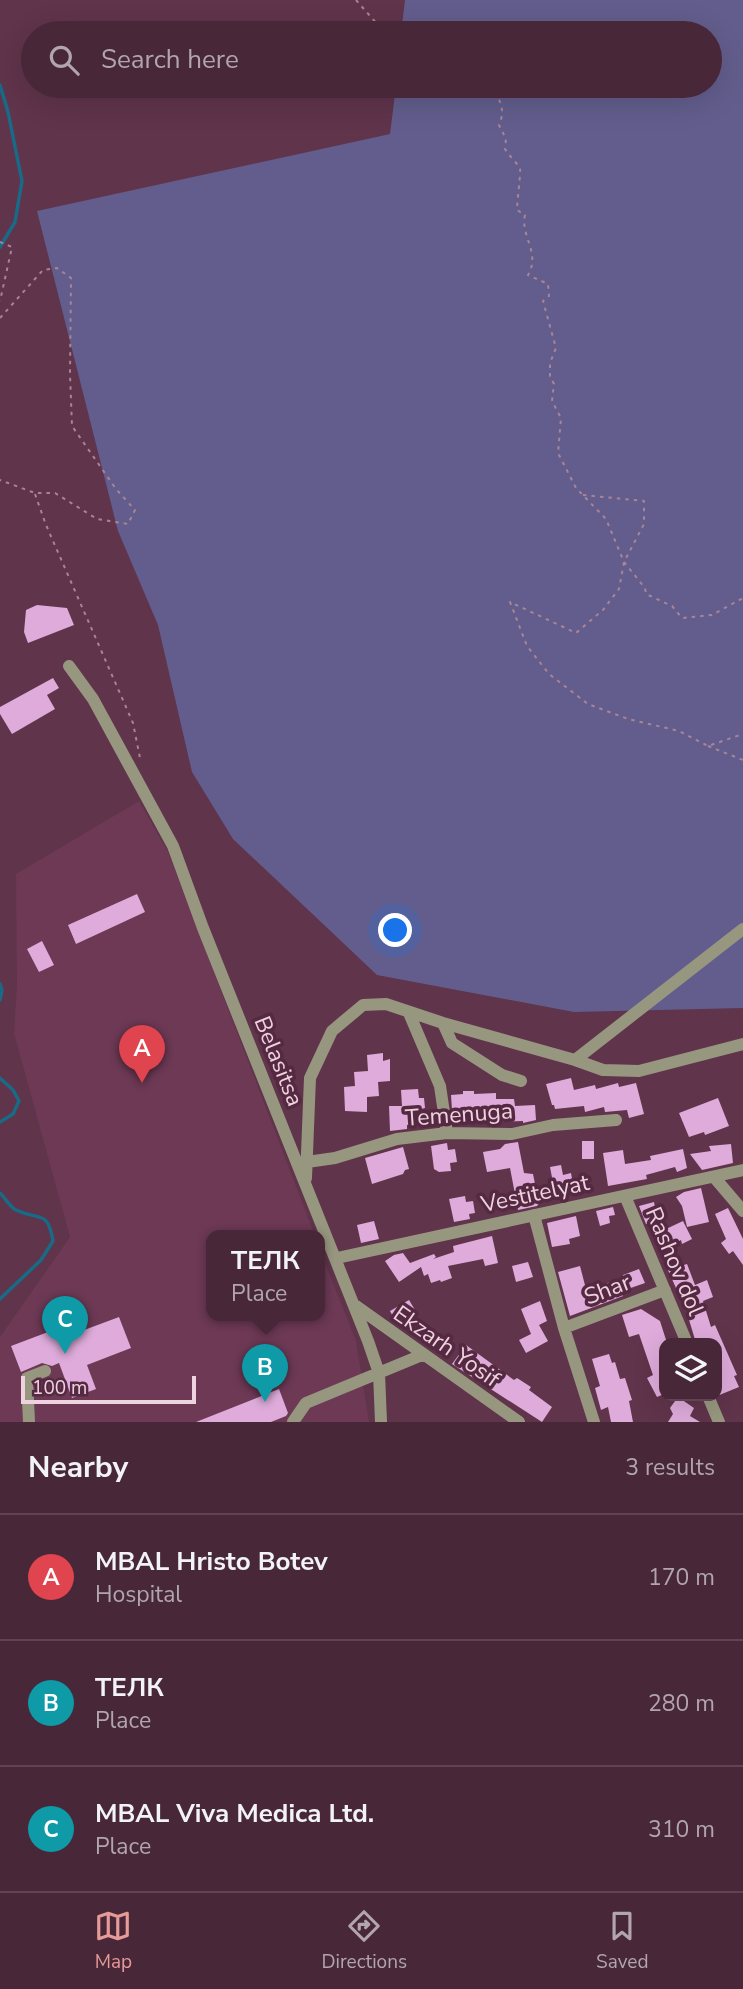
<!DOCTYPE html>
<meta charset="utf-8">
<style>
:root{--surface:#482738;--page:#4f2f40;--text:#f1f3f6;--muted:#b1a5ae;--line:#604453;--accent:#e69b98}
body{margin:0;font-family:"Nunito Sans",sans-serif;background:var(--page);color:var(--text)}
.controls{position:absolute;right:21px;bottom:21px;display:grid;overflow:hidden;border-radius:14px;box-shadow:0 7px 28px #0002}
.controls button{width:63px;height:63px;display:grid;place-items:center;padding:0;border:0;border-bottom:2px solid var(--line);background:var(--surface);color:var(--text);font:35px sans-serif}
.scale{position:absolute;left:21px;bottom:18px;width:175px;box-sizing:border-box;padding-left:7px;border:4px solid #eed2df;border-top:0;font-size:19px;line-height:24px;white-space:nowrap;color:#eed2df;-webkit-text-stroke:5px #552941;paint-order:stroke}
.you{position:absolute;left:396px;top:931px;width:24px;height:24px;margin:-18px;border:5px solid #fff;border-radius:50%;background:#1a73e8;box-shadow:0 0 0 10px #1a73e833}
.badge{display:grid;place-items:center;width:46px;height:46px;border-radius:50%;background:var(--accent);color:#fff;font-size:23px;font-weight:700}
.pin{position:absolute;translate:-50% -58px;filter:drop-shadow(0 2px 4px #0008)}
.pin::after{content:'';position:absolute;top:37px;width:24px;height:21px;background:inherit;clip-path:polygon(0 0,100% 0,50% 100%)}
.popup{position:absolute;left:206px;top:1230px;width:119px;height:91px;box-sizing:border-box;display:grid;place-content:center;border-radius:14px;background:var(--surface);filter:drop-shadow(0 2px 5px #0005);font-size:23px;white-space:nowrap;color:var(--muted)}
.popup b{font-size:26px;color:var(--text)}
.popup::after{content:'';position:absolute;left:50%;top:100%;margin-left:-14px;border:14px solid transparent;border-top-color:var(--surface)}
.list{margin:0;padding:0;list-style:none}
h2{display:flex;justify-content:space-between;align-items:center;height:91px;margin:0;padding:0 28px;font-size:30px}
h2 small{font-size:23px;font-weight:400;color:var(--muted)}
.list li{display:grid;grid-template-columns:46px 1fr auto;gap:21px;align-items:center;box-sizing:border-box;height:126px;padding:0 28px;border-top:2px solid var(--line)}
.list b{display:block;font-size:26px;white-space:nowrap}
.list p{margin:0;font-size:23px;white-space:nowrap;color:var(--muted)}
.list em{font-size:23px;font-style:normal;color:var(--muted)}
.icon{flex:none;width:38px;height:38px;fill:none;stroke:currentColor;stroke-width:2;stroke-linecap:round;stroke-linejoin:round}
.map{position:relative;flex:none;width:743px;height:1422px;overflow:hidden}
.search{position:absolute;background:var(--surface);box-shadow:0 7px 28px #0002;left:21px;right:21px;top:21px;height:77px;display:flex;align-items:center;gap:18px;box-sizing:border-box;padding:0 24px;border-radius:38px;color:var(--muted);font-size:26px}
.sheet{height:469px;background:var(--surface)}
nav{display:flex;justify-content:space-around;align-items:center;box-sizing:border-box;height:98px;border-top:2px solid var(--line);background:var(--surface);font-size:19px;color:var(--muted)}
nav a{display:grid;justify-items:center;gap:4px}
nav .on{color:var(--accent)}
.map>svg:first-child{display:block}
.built{fill:#6d3955}
.green{fill:#625d8c}
.lines{fill:none;stroke-linecap:round;stroke-linejoin:round}
.stream{stroke:#196a87;stroke-width:3.5}
.building{fill:#deabdb}
.path{stroke:#a88496;stroke-width:2;stroke-dasharray:3.5 5;stroke-linecap:butt}
.minor{stroke:#979780;stroke-width:12}
.labels{text-anchor:middle;stroke-width:7;stroke-linejoin:round;paint-order:stroke}
.street-label{font-size:23px;fill:#eed2df;stroke:#552941}
</style>
<div class="map">
<svg width="743" height="1422" viewBox="0 0 743 1422">
<rect width="100%" height="100%" fill="#60344b"/>
<path class="built" d="M139 801 168 852 315 1236H211V1316H319V1248L356 1341 369 1422H0V1337L70 1237 14 1033 17 986 16 874Z"/>
<path class="green" d="M405 0H743V1008L574 1012 377 975 233 839 192 772 158 625 118 531 37 211 390 134 396 86H710V33H401Z"/>
<g class="lines">
<path class="stream" d="M0 85 8 112 22 181 15 222 0 247
M0 984 2 990 0 1000
M0 1078 13 1090 19 1101 13 1114 0 1122
M0 1193C5 1198 10 1207 16 1210 39 1221 48 1209 53 1241L41 1260 0 1299"/>
</g>
<path class="building" d="M37 605 67 608 74 625 28 643 24 632 26 610Z
M53 678 59 688 47 695 55 709 12 734 0 714V707Z
M137 894 145 912 76 944 68 925Z
M42 941 54 965 39 972 27 949Z
M383 1053V1061L390 1059V1081L378 1082 379 1096 367 1097V1112L345 1111 344 1087 355 1086 354 1072 368 1071 367 1055Z
M571 1078 574 1090 595 1085 596 1089 618 1083 619 1087 636 1083 644 1114 629 1118 627 1110 605 1112 604 1107 585 1112 584 1106 555 1109 554 1105H552L546 1084Z
M418 1089 419 1098H424L425 1108 417 1110 418 1117H413V1124L407 1125V1129L390 1131 389 1106H402L401 1090Z
M463 1091H474V1094L496 1093V1099H514L515 1106 535 1105 536 1120 523 1123V1121L483 1122V1120H474V1116H462V1109L452 1110 451 1095 463 1094Z
M718 1098 729 1126 705 1135 704 1132 689 1137 679 1113Z
M582 1141H594V1159H582Z
M518 1142 524 1173 533 1174 539 1203 537 1206 518 1210 510 1168 487 1172 483 1152 500 1149 505 1144Z
M447 1143 448 1150 455 1149 457 1162 450 1163 451 1171 439 1172 434 1169 431 1146Z
M731 1144 733 1163 702 1170 690 1154 711 1151 709 1146Z
M403 1147 409 1169 405 1170 403 1174 372 1184 365 1158Z
M683 1149 687 1168 677 1172 675 1167 646 1175 647 1179 608 1186 603 1153 623 1150 625 1164 651 1160 650 1156Z
M561 1165 563 1175 571 1173 574 1190 555 1193 550 1167Z
M701 1188 709 1222 687 1227 682 1206 676 1197 684 1192Z
M465 1196 466 1202 473 1201 475 1213 469 1214 470 1219 454 1222 449 1199Z
M654 1202 658 1222 646 1224 639 1206Z
M613 1207 615 1215 609 1216 610 1223 600 1226 596 1211Z
M728 1208 743 1239V1265L733 1251 729 1254 721 1243 726 1239 715 1214Z
M576 1216 580 1236 569 1239 570 1244 552 1247 547 1223Z
M374 1221 379 1239 361 1243 357 1225Z
M683 1221 692 1239 682 1244 681 1240 673 1244 666 1229Z
M492 1236 498 1263 485 1266 483 1259 448 1266 452 1278 441 1282 440 1280 431 1283 428 1274 424 1276 421 1267 399 1282 385 1261 394 1255 403 1253 410 1263 434 1254 436 1257 433 1259 454 1252 453 1246Z
M528 1262 533 1277 516 1282 512 1266Z
M687 1264 695 1285 707 1280 713 1297 703 1301 711 1327 715 1325 737 1375 734 1376 739 1387 717 1396V1343H696L687 1313 668 1270Z
M580 1266 586 1289 625 1278 623 1275 639 1269 645 1283 622 1291 623 1296 570 1316 558 1272Z
M409 1300 415 1310 396 1322 390 1311Z
M540 1301 547 1321 539 1325 548 1341 526 1353 519 1340 531 1334 521 1309Z
M641 1309 660 1321 667 1343H664V1394L657 1397 647 1378 653 1375 639 1334 629 1337 622 1315Z
M119 1317 131 1348 87 1365 96 1389 72 1398 59 1363 52 1366 42 1363 21 1372 11 1346 56 1329 60 1339Z
M466 1345 514 1380 517 1378 531 1387 529 1390 552 1407 542 1422 452 1364Z
M609 1354 612 1363 615 1362 620 1379 625 1378 632 1400 629 1401 633 1422H611L608 1407 601 1410 595 1388 600 1386 592 1359Z
M279 1389 288 1413 286 1416 271 1422H196Z
M678 1397 694 1408 690 1416 700 1422H668L673 1414 670 1408Z"/>
<g class="lines">
<path class="path" d="M356 0 385 33
M489 86C500 98 506 109 499 125L506 139 505 149C509 156 517 162 520 169 521 171 517 203 517 210L525 215C520 236 541 253 528 275L548 284 549 296 543 301 556 348 550 363V376L554 384 552 401 561 418 558 453 576 488 606 519 624 562 645 588 646 594 672 606 682 618 712 615 743 598
M0 242 12 247 0 301
M0 318 43 270 57 268 71 278 70 374 72 426 116 489 135 510 128 524 97 519 55 493H35L0 480
M35 494 46 525 133 723 140 758
M583 495 644 501V524L624 562 619 589 603 610 576 633 510 602 527 646 549 674 588 704 628 719 679 731 708 746 743 734
M708 746 743 760"/>
<path class="minor" d="M69 666 93 699 173 846 203 928 368 1341 379 1373 381 1422
M409 1013 440 1086 447 1133
M443 1023 452 1043 502 1075 521 1081
M575 1060 743 929
M307 1162 335 1158 397 1139 447 1133 512 1134 553 1125 616 1120
M714 1177 743 1211
M306 1178 310 1078 332 1031 363 1005 386 1004 443 1023 575 1060 603 1070 639 1071 743 1044
M625 1196 687 1343
M534 1215 564 1328 594 1422
M337 1258 743 1170
M356 1306 519 1422
M564 1328 665 1290
M708 1396 719 1422
M29 1422 27 1378 45 1371
M293 1422 306 1403 422 1355"/>
</g>
<g class="labels">
<g class="street-label">
<text transform="translate(279 1061) rotate(68)" y="8">Belasitsa</text>
<text transform="translate(459 1114) rotate(-4)" y="8">Temenuga</text>
<text transform="translate(535 1193) rotate(-12)" y="8">Vestitelyat</text>
<text transform="translate(675 1261) rotate(67)" y="8">Rashov dol</text>
<text transform="translate(607 1289) rotate(-21)" y="8">Shar</text>
<text transform="translate(447 1346) rotate(35)" y="8">Ekzarh Yosif</text>
</g>
</g>
</svg>
<div class="controls">
<button><svg class="icon" aria-label="layers" viewBox="0 0 24 24"><path d="M12 4l9 5-9 5-9-5zM3 14l9 5 9-5"/></svg></button>
</div>
<div class="scale">100 m</div>
<div class="you"></div>
<div class="pin badge" style="left:142px;top:1083px;background:#e0444e">A</div>
<div class="pin badge" style="left:265px;top:1402px;background:#0f9aa8">B</div>
<div class="popup"><b>ТЕЛК</b>Place</div>
<div class="pin badge" style="left:65px;top:1354px;background:#0f9aa8">C</div>
<div class="search"><svg class="icon" aria-label="search" viewBox="0 0 24 24"><circle cx="10" cy="10" r="6"/><path d="M15 15l6 6"/></svg>Search here</div>
</div>
<section class="sheet">
<h2>Nearby<small>3 results</small></h2>
<ul class="list">
<li><span class="badge" style="background:#e0444e">A</span><div><b>MBAL Hristo Botev</b><p>Hospital</p></div><em>170 m</em></li>
<li><span class="badge" style="background:#0f9aa8">B</span><div><b>ТЕЛК</b><p>Place</p></div><em>280 m</em></li>
<li><span class="badge" style="background:#0f9aa8">C</span><div><b>MBAL Viva Medica Ltd.</b><p>Place</p></div><em>310 m</em></li>
</ul>
</section>
<nav>
<a class="on"><svg class="icon" aria-label="map" viewBox="0 0 24 24"><path d="M3 6l6-2 6 2 6-2v14l-6 2-6-2-6 2zM9 4v14M15 6v14"/></svg>Map</a>
<a><svg class="icon" aria-label="directions" viewBox="0 0 24 24"><path d="M12 3l9 9-9 9-9-9zM9 14v-3h6M13 9l2 2-2 2"/></svg>Directions</a>
<a><svg class="icon" aria-label="saved" viewBox="0 0 24 24"><path d="M7 4h10v16l-5-4-5 4z"/></svg>Saved</a>
</nav>
